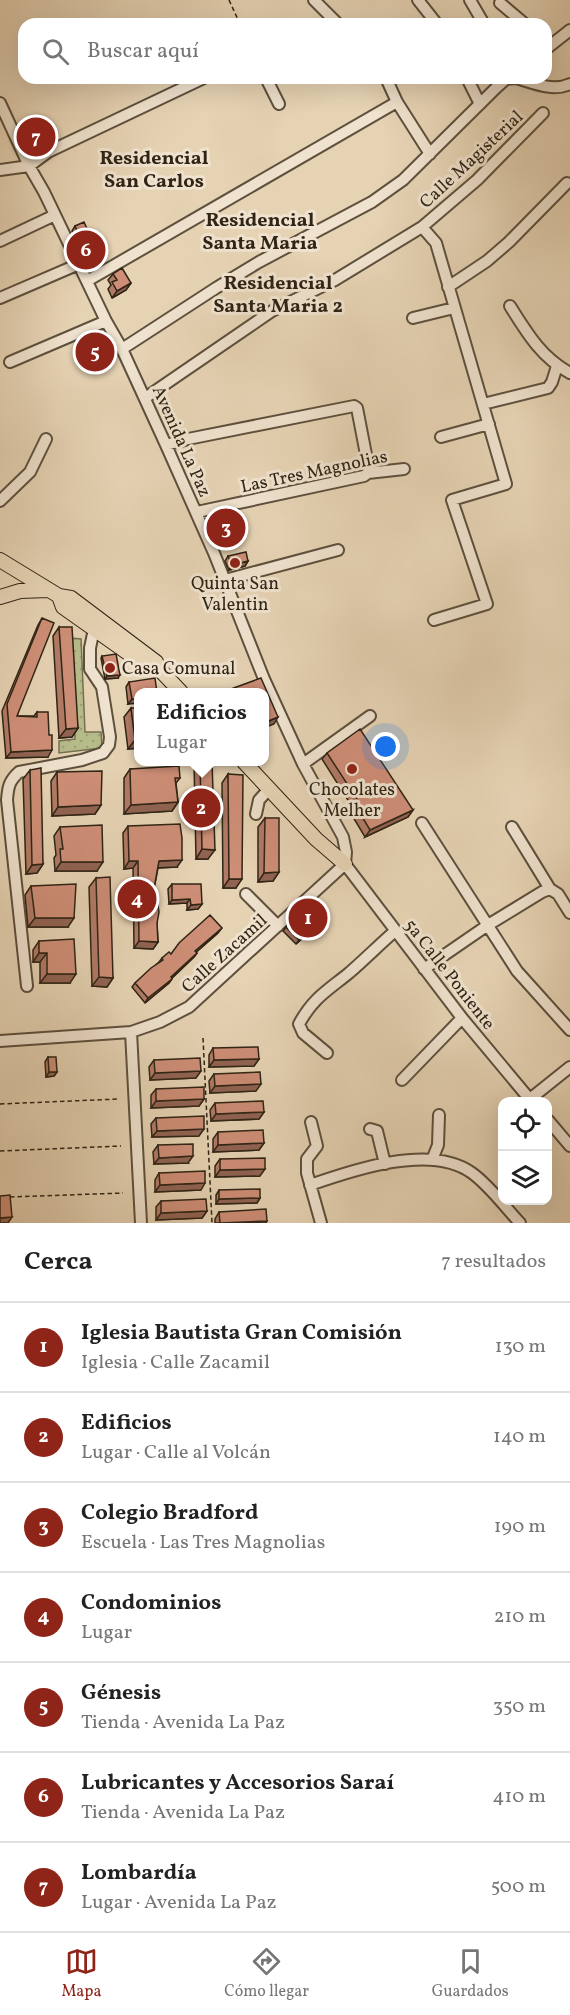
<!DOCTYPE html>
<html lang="es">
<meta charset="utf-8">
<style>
:root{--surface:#fff;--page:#f2f2f2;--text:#222;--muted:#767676;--line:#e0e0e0;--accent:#8f2418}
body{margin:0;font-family:Vollkorn,serif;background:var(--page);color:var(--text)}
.controls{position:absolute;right:18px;bottom:18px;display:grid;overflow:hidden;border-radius:12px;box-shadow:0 6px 24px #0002}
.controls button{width:54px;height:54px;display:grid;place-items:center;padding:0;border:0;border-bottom:2px solid var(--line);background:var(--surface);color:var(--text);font:30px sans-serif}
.you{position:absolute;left:386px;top:747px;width:21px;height:21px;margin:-15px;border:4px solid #fff;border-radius:50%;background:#1a73e8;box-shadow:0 0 0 9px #1a73e833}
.badge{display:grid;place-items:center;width:39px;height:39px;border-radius:50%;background:var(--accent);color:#fff;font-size:20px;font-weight:700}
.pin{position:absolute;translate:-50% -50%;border:3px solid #fff;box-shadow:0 2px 6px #0006}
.popup{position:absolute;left:134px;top:688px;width:135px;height:78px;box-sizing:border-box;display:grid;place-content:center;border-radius:12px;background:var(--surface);filter:drop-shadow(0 2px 4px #0005);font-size:20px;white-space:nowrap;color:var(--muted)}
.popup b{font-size:22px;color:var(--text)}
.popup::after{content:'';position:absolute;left:50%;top:100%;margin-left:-12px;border:12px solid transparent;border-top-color:var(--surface)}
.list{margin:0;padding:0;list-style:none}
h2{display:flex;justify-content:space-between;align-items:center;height:78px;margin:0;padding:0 24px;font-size:26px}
h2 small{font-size:20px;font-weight:400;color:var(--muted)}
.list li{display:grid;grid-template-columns:39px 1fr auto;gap:18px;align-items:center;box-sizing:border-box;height:90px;padding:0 24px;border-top:2px solid var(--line)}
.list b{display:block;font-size:22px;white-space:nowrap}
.list p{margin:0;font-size:20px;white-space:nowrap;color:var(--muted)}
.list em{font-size:20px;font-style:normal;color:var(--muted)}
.icon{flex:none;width:33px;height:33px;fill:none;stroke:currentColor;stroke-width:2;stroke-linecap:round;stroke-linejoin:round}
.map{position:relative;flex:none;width:570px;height:1223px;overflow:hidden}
.search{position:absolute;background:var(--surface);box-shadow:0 6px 24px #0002;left:18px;right:18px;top:18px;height:66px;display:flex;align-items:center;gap:15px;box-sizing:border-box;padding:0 21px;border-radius:18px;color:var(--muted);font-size:22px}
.sheet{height:708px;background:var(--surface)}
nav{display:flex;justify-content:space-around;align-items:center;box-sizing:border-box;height:84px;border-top:2px solid var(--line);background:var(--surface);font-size:16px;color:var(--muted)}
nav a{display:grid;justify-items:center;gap:3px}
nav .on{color:var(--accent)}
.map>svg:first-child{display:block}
.grass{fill:url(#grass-dots);stroke:#737050;stroke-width:1.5}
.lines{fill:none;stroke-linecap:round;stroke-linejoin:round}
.minor-casing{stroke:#5d503d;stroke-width:14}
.major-casing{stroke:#2f2415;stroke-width:16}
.path{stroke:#2f2415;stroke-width:1.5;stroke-dasharray:4.5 3;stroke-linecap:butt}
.minor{stroke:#efe2ce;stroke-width:10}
.major{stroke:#e6d3b4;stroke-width:14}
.wall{fill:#b17a66;stroke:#2f2415;stroke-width:1.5}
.shaded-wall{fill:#906353;stroke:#2f2415;stroke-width:1.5}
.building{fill:#ce8e77;stroke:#2f2415;stroke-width:1.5}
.poi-dot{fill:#8f2418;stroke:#efe2ce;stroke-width:2}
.labels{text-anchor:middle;stroke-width:6;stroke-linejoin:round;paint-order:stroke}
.street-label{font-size:18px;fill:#2f2415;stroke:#efe2ce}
.poi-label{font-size:18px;fill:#2f2415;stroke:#efe2ce}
.neighbourhood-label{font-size:20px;font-weight:bold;fill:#2f2415;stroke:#efe2ce}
</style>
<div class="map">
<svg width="570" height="1223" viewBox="0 0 570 1223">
<defs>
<pattern id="grass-dots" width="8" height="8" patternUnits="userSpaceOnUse" patternTransform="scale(1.5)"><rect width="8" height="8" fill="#b7bc8b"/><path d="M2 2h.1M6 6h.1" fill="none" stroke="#9ea177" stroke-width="1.8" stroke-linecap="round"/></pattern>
</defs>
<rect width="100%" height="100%" fill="#e6d3b4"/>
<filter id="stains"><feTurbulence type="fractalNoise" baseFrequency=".00333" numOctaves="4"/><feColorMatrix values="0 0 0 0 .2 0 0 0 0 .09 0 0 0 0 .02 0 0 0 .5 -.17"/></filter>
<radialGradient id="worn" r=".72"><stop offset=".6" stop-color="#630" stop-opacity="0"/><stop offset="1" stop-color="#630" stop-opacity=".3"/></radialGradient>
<path class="grass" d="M71 638 81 639 85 732H101L102 748 59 753V741L75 739Z"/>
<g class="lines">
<g class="minor-casing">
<path id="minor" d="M314 0 338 24
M418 0 437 24
M470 0 484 24
M500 3 525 24
M546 49 570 30
M266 78 279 104
M386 78 397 102 430 154
M467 78 480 104
M516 78C533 83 553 92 570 84
M0 103 29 166 44 192 106 321 122 349 166 445 214 553 264 679 303 764 343 837 346 852 345 864
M0 170 29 166 48 152 204 78
M422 227 436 243 506 484 452 500 487 604 434 620
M0 241 55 215
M87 281 397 102
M448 287 487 261 509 242 567 183
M0 298 79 264
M510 306C527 333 541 357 570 373
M413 318 454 308
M122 349 216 288 259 262 372 202 403 180 497 87 506 79 515 78
M10 362 106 321
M145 398 272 311 335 280 422 227 477 180 543 113
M483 404 548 388 552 382 557 366
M441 437 489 424
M166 445 188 439 354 406 357 408 369 470 368 473
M0 501 30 472 46 439
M197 512 364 476 368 473 404 469
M225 580 338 550
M303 764 370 716
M256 814 259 800 269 789
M422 823 517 971 570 1030
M512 827 550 889 558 894 570 913
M345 864 462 1018 532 1102
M246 894 278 926
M424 969 488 925 542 892 550 889
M27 986 7 800C8 787 9 781 19 772L82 760 103 753 109 745 110 737 102 687 90 669V648L94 629
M131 1032 141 1223
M0 1041 131 1032 160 1022 189 1007 345 864
M327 1053 303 1033 299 1024C313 998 327 991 349 973 364 960 379 945 395 931
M402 1080 462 1018
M530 1099 570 1067
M548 1120 570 1146
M311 1122 317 1146 307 1159V1173L321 1223
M370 1129 377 1131 385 1164
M432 1160 438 1145 439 1115
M310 1185C353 1170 431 1143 472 1173 490 1186 505 1207 520 1223"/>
</g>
<g class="major-casing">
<path id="major" d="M0 560 59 596 71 598 156 662 160 670 181 692
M59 596 63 607 145 665
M0 597 20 591 48 590
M244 762 316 839 345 864"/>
</g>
<path class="path" d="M229 0 240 24
M203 1038 212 1223
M0 1104 119 1099
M0 1151 121 1146
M10 1197 123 1193"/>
<use href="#minor" class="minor"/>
<use href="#major" class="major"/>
</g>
<path class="wall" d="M31 129 44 141H33L28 134Z
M75 226 94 244 91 249 82 253 72 231Z
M113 274 131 283 126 290 112 298 108 289 111 285 108 280Z
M86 340 110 354 107 358 92 366 82 345Z
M226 512 242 525 237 532 219 536 216 523Z
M228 556 248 561 245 566 229 570 225 561Z
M42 618 17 716H34L37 712 48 757 6 758 2 711 38 625Z
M59 627 78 728 72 737 59 738 53 636Z
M102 656 118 678 105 679 101 658Z
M129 682 157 693 128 704 126 687Z
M131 708 138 748 128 749 124 717Z
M327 753 413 810 408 817 365 837 350 812 353 808 322 759Z
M194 762H212L208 859H196Z
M130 769 180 778 176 783 178 802 172 811 124 814V778Z
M30 770 43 864 37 873 26 874 23 779Z
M57 772 101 805 95 814 52 816 51 781Z
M228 774 236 888H223L222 783Z
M265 818 279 872 273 881 258 882V827Z
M128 826 177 867 158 868 153 894 157 923 158 942 153 949 134 948 133 868 124 869 123 833Z
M60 827 97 871H55L54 858 56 855 54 836Z
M96 878 113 978 107 987 92 986 89 887Z
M172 884 202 904 198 909 187 910V903L169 904 168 889Z
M31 886 68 927H28L25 895Z
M319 923 296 944 283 931 286 927Z
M218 933 196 952 197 953 194 957 172 978 169 983 145 1003 132 987 135 983 159 962 162 958Z
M39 941 70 983H40V962H33V950Z
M213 1048 259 1059 254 1066 209 1067V1055Z
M48 1057 57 1072 54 1076 46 1077 45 1062Z
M154 1060 196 1078 150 1080 149 1067Z
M214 1074 256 1091 210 1093 209 1081Z
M156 1089 204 1099 199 1106 151 1108V1095Z
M215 1103 264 1112 259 1119 211 1121 210 1110Z
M156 1118 199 1136 152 1137 151 1124Z
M218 1132 264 1143 259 1150 213 1152V1139Z
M158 1145 188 1163 154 1164 153 1152Z
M220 1159 260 1176 215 1177V1166Z
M159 1173 201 1190 155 1192V1180Z
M219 1190 260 1198 257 1203 216 1204V1195Z
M161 1201 207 1211 202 1218 156 1220V1207Z
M219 1212 266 1223H215V1219Z"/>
<path class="shaded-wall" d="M37 137H47L44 141H33Z
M94 244 91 249 82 253 85 248Z
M131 283 126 290 112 298 117 291Z
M110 354 107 358 92 366 96 361Z
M242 525 237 532 219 536 224 529Z
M248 561 245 566 229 570 232 565Z
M120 675 118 678 105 679 107 676Z
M132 699H138V703L128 704Z
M278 717 274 724 264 728V723Z
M78 728 72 737 59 738 66 729Z
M138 739V748L128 749 135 740Z
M52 750 48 757 6 758 11 752Z
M178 802 172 811 124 814 131 805Z
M101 805 95 814 52 816 58 807Z
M413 810 408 817 365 837 370 830Z
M202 849 215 850 208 859H196Z
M182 860 177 867 154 868 159 861Z
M129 861H138L133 868 124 869Z
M61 862H103L97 871H55Z
M43 864 37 873 26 874 32 865Z
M279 872 273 881 258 882 264 873Z
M229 879H242L236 888H223Z
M190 899 187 903 169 904 172 900Z
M202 904 198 909 187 910 191 905Z
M35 918H74L68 927H28Z
M322 919 319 923 296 944 299 940Z
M222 928 218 933 192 956 195 951Z
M139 941 158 942 153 949 134 948Z
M39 953H47L40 962H33Z
M197 953 194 957 168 982 171 977Z
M47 974H76L70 983H40Z
M99 977 113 978 107 987 92 986Z
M172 979 169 983 145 1003 148 998Z
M259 1059 254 1066 209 1067 214 1060Z
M201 1071 196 1078 150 1080 155 1073Z
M49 1072H57L54 1076 46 1077Z
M261 1084 256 1091 210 1093 215 1086Z
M204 1099 199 1106 151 1108 156 1101Z
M264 1112 259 1119 211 1121 216 1114Z
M204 1129 199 1136 152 1137 157 1131Z
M264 1143 259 1150 213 1152 218 1145Z
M193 1156 188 1163 154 1164 159 1158Z
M265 1169 260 1176 215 1177 220 1170Z
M205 1183 201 1190 155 1192 160 1185Z
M260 1198 257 1203 216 1204 219 1199Z
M207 1211 202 1218 156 1220 161 1213Z
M12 1217 8 1223H0V1218Z
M267 1221 266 1223H235Z"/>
<path class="building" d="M40 124 47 137H37L31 129Z
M84 222 94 244 85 248 75 226Z
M122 268 131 283 117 291 112 282 117 280 113 274Z
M100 333 110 354 96 361 86 340Z
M238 509 242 525 224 529 221 517 227 515 226 512Z
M246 552 248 561 232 565 228 556Z
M42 618 54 623 17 716 37 717V712H48L49 735H52V750L11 752 7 704Z
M59 627H72L78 728 66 729Z
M116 654 120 675 107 676 102 656Z
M155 678 157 693H138V699H132L129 682Z
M261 678 278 717 264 723V693H220Z
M131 708H138V739L135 740Z
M360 729 413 810 370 830 355 805 359 802 327 753Z
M200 762H212L215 850 202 849Z
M179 766 180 778H175L178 802 131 805 130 769Z
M41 768 43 864 32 865 30 770Z
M102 771 101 805 58 807 57 772Z
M228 774 243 775 242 879H229Z
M265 818H279V872L264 873Z
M180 824 182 838V860L159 861 153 894H156L159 912 157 923 158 942 139 941 138 861H129L128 826Z
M102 825 103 862H61L60 849H63L60 827Z
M110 877 113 978 99 977 96 878Z
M76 884 74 918H35L31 886Z
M172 884H201L202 904 191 905 190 899 172 900Z
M309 906 322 919 299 940 286 927Z
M210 915 222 928 195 951 197 953 171 977 172 979 148 998 135 983 151 968 163 960 162 958 169 952 171 954 179 943Z
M74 939 76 974H47V953H39V941Z
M258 1047 259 1059 214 1060 213 1048Z
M48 1057H56L57 1072H49Z
M200 1058 201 1071 155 1073 154 1060Z
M260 1072 261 1084 215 1086 214 1074Z
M204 1087V1099L156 1101V1089Z
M263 1101 264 1112 216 1114 215 1103Z
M204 1116V1129L157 1131 156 1118Z
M263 1130 264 1143 218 1145V1132Z
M193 1144V1156L159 1158 158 1145Z
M265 1158V1169L220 1170V1159Z
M205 1171V1183L160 1185 159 1173Z
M260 1189V1198L219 1199V1190Z
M10 1195 12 1217 0 1218V1196Z
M206 1199 207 1211 161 1213V1201Z
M266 1209 267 1221 220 1223 219 1212Z"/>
<g class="poi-dot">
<circle cx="235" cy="563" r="6"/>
<circle cx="110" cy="668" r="6"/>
<circle cx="352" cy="769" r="6"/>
</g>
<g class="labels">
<g class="street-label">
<text transform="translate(471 159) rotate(-43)" y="6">Calle Magisterial</text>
<text transform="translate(182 441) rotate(66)" y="6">Avenida La Paz</text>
<text transform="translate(314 471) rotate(-12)" y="6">Las Tres Magnolias</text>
<text transform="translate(224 953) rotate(-42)" y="6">Calle Zacamil</text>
<text transform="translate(450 974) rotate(52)" y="6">5a Calle Poniente</text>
</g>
<g class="poi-label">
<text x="235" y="589">Quinta San<tspan x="235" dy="21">Valentin</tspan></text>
<text x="122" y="674" text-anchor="start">Casa Comunal</text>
<text x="352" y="795">Chocolates<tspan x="352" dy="21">Melher</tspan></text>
</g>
<g class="neighbourhood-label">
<text x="154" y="164">Residencial<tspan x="154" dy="23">San Carlos</tspan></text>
<text x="260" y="226">Residencial<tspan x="260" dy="23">Santa Maria</tspan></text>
<text x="278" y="289">Residencial<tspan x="278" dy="23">Santa Maria 2</tspan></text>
</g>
</g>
<rect width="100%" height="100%" filter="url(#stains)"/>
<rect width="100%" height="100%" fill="url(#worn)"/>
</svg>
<div class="controls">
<button><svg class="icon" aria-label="locate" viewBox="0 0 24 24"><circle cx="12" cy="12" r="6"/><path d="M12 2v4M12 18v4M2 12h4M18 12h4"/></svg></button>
<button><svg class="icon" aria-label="layers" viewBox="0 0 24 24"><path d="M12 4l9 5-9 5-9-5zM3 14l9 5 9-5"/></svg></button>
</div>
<div class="you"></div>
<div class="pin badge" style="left:308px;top:918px">1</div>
<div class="pin badge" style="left:201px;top:808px">2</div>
<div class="popup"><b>Edificios</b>Lugar</div>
<div class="pin badge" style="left:226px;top:528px">3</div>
<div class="pin badge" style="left:137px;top:899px">4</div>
<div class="pin badge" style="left:95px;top:352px">5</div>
<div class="pin badge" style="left:86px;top:250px">6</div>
<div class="pin badge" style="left:36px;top:137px">7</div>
<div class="search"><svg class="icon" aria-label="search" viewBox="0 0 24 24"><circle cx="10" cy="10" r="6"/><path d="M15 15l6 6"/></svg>Buscar aquí</div>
</div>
<section class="sheet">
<h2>Cerca<small>7 resultados</small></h2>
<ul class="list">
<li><span class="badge">1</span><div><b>Iglesia Bautista Gran Comisión</b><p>Iglesia · Calle Zacamil</p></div><em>130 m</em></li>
<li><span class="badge">2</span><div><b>Edificios</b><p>Lugar · Calle al Volcán</p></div><em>140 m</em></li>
<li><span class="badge">3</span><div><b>Colegio Bradford</b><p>Escuela · Las Tres Magnolias</p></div><em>190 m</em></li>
<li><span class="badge">4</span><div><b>Condominios</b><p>Lugar</p></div><em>210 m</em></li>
<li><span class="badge">5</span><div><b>Génesis</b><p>Tienda · Avenida La Paz</p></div><em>350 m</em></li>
<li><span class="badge">6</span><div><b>Lubricantes y Accesorios Saraí</b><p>Tienda · Avenida La Paz</p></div><em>410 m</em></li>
<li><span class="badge">7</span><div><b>Lombardía</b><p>Lugar · Avenida La Paz</p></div><em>500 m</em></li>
</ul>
</section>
<nav>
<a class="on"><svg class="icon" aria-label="map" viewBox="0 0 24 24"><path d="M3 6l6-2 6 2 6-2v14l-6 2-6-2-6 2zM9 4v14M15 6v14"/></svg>Mapa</a>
<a><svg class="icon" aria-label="directions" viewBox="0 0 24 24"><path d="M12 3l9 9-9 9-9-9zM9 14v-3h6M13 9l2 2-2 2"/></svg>Cómo llegar</a>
<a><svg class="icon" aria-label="saved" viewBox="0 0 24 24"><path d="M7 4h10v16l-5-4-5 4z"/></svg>Guardados</a>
</nav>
